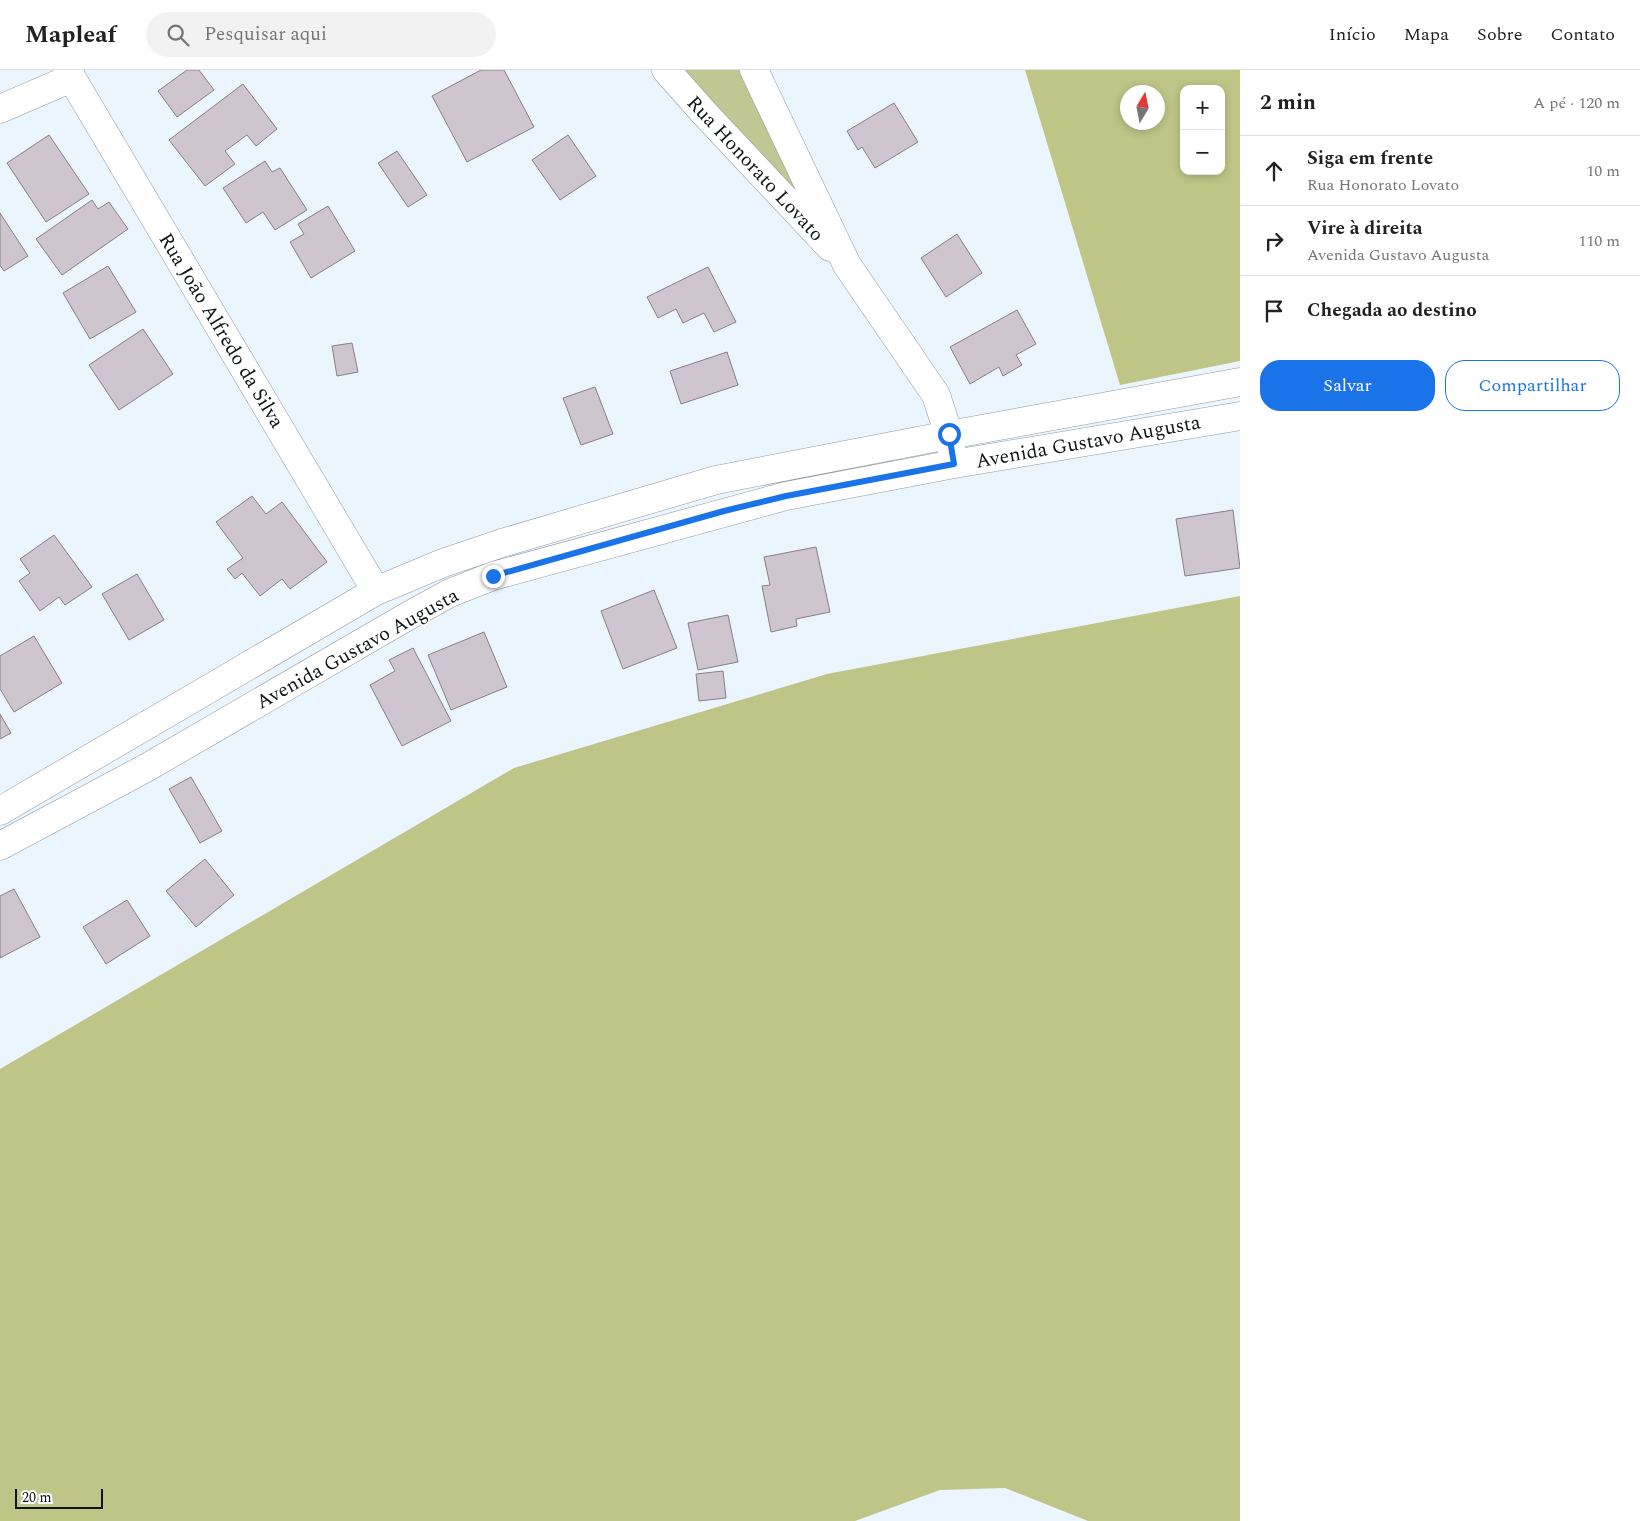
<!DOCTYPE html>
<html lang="pt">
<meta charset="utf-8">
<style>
:root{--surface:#fff;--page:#f2f2f2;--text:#222;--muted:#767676;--line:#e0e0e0;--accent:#1a73e8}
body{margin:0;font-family:Spectral,serif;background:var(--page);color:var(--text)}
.controls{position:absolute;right:15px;top:15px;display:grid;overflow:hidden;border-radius:10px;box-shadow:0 2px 8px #0003}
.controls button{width:45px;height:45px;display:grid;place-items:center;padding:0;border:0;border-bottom:1px solid var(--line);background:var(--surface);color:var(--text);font:25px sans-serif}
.compass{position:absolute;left:1120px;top:15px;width:45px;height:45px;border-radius:50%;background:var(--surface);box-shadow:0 2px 8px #0003;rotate:10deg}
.scale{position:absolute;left:15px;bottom:12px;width:88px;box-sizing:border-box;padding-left:5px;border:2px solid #101417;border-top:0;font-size:14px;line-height:18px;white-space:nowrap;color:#101417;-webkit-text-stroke:4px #fff;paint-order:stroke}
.stop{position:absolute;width:15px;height:15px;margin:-11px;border:4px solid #1a73e8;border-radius:50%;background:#fff}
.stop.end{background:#1a73e8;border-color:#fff;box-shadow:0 1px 5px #0008}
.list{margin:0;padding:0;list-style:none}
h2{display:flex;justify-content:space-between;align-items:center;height:65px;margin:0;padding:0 20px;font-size:21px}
h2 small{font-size:16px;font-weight:400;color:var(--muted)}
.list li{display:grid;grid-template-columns:32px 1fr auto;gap:15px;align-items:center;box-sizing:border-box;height:70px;padding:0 20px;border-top:1px solid var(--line)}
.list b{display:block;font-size:19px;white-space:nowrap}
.list p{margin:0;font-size:16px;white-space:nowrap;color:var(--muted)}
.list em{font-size:16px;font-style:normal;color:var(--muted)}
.actions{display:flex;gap:10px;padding:15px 20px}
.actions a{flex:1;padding:11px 0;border:1px solid var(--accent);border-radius:20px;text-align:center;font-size:18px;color:var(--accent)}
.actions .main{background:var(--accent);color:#fff}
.icon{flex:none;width:28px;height:28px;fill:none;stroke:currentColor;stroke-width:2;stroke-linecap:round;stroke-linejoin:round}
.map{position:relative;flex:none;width:1240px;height:1451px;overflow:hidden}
header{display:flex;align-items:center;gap:30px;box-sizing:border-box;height:70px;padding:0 25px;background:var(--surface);border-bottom:1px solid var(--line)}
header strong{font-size:24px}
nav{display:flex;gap:28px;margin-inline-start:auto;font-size:18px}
.search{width:350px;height:45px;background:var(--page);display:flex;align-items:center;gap:12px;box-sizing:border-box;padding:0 18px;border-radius:28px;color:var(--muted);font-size:19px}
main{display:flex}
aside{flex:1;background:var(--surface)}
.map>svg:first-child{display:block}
.green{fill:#c1c792}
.forest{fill:#bec586;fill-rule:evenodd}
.building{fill:#cfc5ce;stroke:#887e86}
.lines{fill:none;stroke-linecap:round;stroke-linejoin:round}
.minor-casing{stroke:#919ba3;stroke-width:29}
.minor{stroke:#fff;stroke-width:28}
.route{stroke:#1a73e8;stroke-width:6}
.labels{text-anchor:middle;stroke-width:4;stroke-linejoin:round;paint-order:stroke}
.street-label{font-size:20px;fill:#101417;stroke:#fff}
</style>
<header>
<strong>Mapleaf</strong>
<div class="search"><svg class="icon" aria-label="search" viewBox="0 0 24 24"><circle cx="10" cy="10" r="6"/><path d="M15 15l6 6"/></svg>Pesquisar aqui</div>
<nav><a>Início</a><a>Mapa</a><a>Sobre</a><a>Contato</a></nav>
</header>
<main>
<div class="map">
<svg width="1240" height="1451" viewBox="0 0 1240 1451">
<rect width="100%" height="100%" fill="#ebf5fe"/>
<path class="green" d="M684 0H739L804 130 727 51Z"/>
<path class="forest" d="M1025 0H1240V291L1120 315ZM1184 19H1221V101H1184ZM1128 22H1158V52H1128Z
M1240 526V1451H1088L1005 1418 940 1420 855 1451H0V999L514 698 827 604Z"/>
<path class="building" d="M187 0H199L214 20 177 47 158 21Z
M481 0H504L534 57 467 92 432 26Z
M243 14 277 59 256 76 247 65 225 81 235 94 205 116 169 70Z
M894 33 918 72 875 98 862 77 858 80 847 61Z
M49 65 89 124 46 152 7 93Z
M568 65 596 106 560 130 532 90Z
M397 81 427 125 408 137 378 93Z
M265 91 272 102 280 98 307 140 275 160 263 142 246 153 223 118Z
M92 130 98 139 109 132 128 159 62 205 36 169Z
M328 136 355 181 311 208 290 172 304 164 298 154Z
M0 143 28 186 4 201 0 195Z
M957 164 982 203 946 227 921 188Z
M108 196 136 242 90 269 63 223Z
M708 197 736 252 714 262 704 243 683 253 676 239 658 248 647 227Z
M1017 240 1036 274 1016 285 1022 295 1003 306 999 297 970 314 950 277Z
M143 259 173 304 119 340 89 295Z
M352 273 358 302 337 306 332 276Z
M727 282 738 315 681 334 670 301Z
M595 317 613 364 581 375 563 328Z
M252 426 266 444 282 432 327 492 290 519 282 509 260 526 242 503 235 509 227 499 243 488 216 452Z
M1233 440 1240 498 1185 506 1176 449Z
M54 465 92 517 65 535 59 527 40 541 19 511 30 503 20 489Z
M816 477 830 542 796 549 797 556 771 562 762 516 770 515 764 487Z
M137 504 164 550 129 570 102 524Z
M654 520 677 578 623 599 601 541Z
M728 545 738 592 698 600 688 553Z
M484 562 507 617 451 640 428 585Z
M34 566 62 613 14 642 0 619V586Z
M413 578 451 651 402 676 370 615 395 601 389 590Z
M723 601 726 628 699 631 696 604Z
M0 644 11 663 0 669Z
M191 707 222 761 200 773 169 719Z
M205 789 234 825 196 857 166 821Z
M14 819 40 867 0 888V826Z
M127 830 150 866 106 894 83 857Z"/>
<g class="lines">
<g class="minor-casing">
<path id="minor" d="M67 0 376 521
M666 0 706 45 830 177
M754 0 847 195 936 325 949 365 952 383
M0 39 72 8
M0 741 376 521 443 493 502 473 716 410 949 365 1240 312
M0 776 146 698 408 546 450 523 493 506 786 426 954 394 1240 346"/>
</g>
<use href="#minor" class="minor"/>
</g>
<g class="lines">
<path class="route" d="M493 506 724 441 786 426 954 394 949 364"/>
</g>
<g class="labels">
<g class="street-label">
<text transform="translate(756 98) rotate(47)" y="7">Rua Honorato Lovato</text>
<text transform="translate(222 260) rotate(59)" y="7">Rua João Alfredo da Silva</text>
<text transform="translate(1088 371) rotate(-10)" y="7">Avenida Gustavo Augusta</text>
<text transform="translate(357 578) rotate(-29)" y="7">Avenida Gustavo Augusta</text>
</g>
</g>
</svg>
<div class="controls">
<button>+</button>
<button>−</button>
</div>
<svg class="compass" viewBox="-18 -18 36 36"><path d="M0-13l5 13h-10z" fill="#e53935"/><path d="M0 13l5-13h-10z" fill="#767676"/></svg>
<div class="scale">20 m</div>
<div class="stop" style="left:949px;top:364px"></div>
<div class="stop end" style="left:493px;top:506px"></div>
</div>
<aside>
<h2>2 min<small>A pé · 120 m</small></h2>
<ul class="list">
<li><svg class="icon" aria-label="ahead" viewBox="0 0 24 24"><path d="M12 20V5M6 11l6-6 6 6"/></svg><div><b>Siga em frente</b><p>Rua Honorato Lovato</p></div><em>10 m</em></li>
<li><svg class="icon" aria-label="right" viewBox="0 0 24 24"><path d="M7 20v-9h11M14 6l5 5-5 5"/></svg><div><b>Vire à direita</b><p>Avenida Gustavo Augusta</p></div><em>110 m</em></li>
<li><svg class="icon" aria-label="arrive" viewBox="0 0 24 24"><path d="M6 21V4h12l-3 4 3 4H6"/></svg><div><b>Chegada ao destino</b></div></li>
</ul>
<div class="actions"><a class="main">Salvar</a><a>Compartilhar</a></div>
</aside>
</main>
